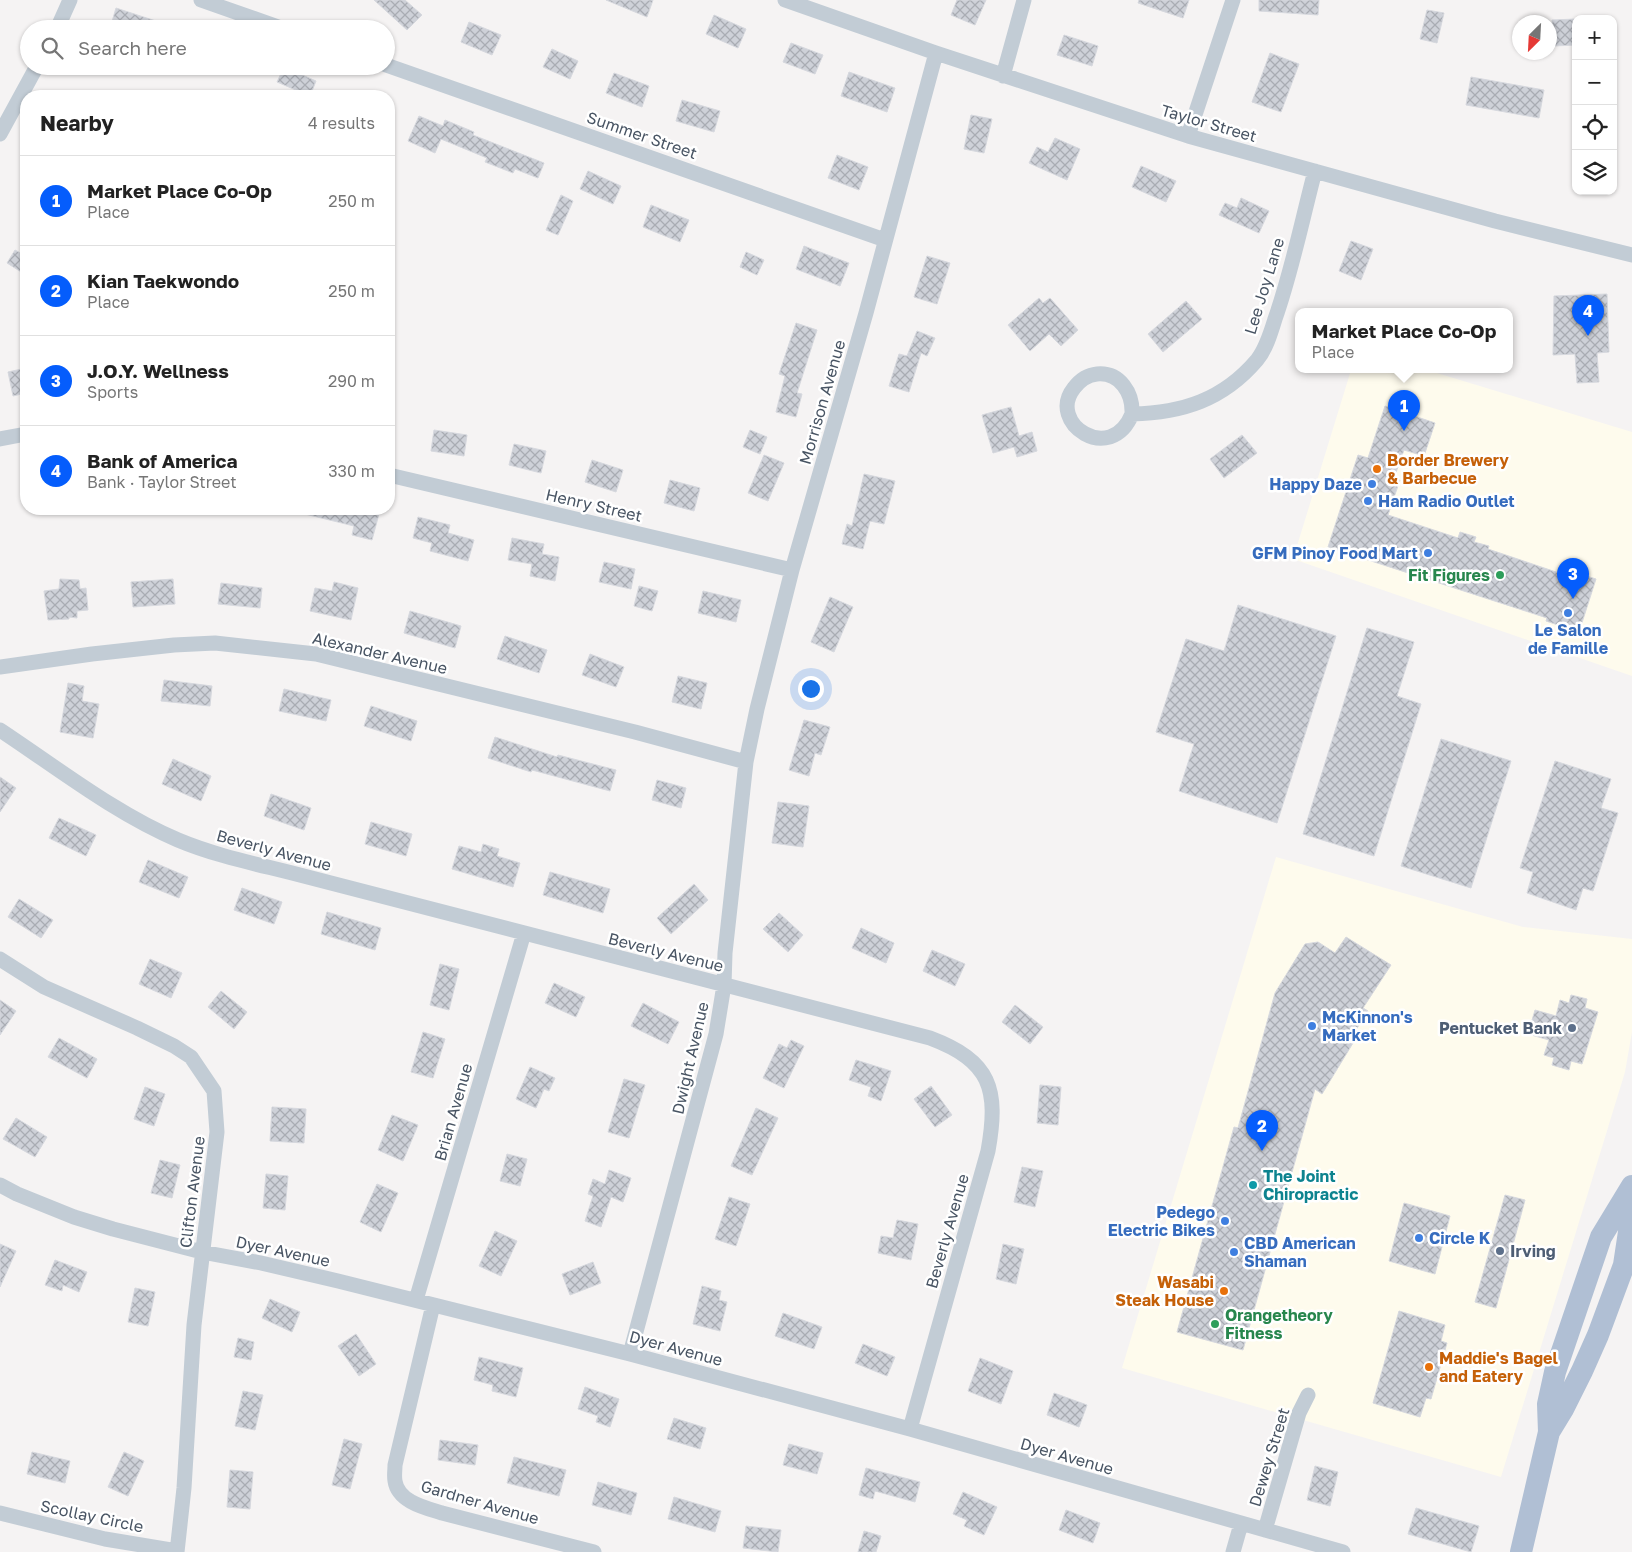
<!DOCTYPE html>
<meta charset="utf-8">
<style>
:root{--surface:#fff;--page:#f2f2f2;--text:#222;--muted:#767676;--line:#e0e0e0;--accent:#055dfc}
body{margin:0;font-family:"Golos Text",sans-serif;background:var(--page);color:var(--text)}
.controls{position:absolute;right:15px;top:15px;display:grid;overflow:hidden;border-radius:10px;box-shadow:0 1px 4px #0004}
.controls button{width:45px;height:45px;display:grid;place-items:center;padding:0;border:0;border-bottom:1px solid var(--line);background:var(--surface);color:var(--text);font:25px sans-serif}
.compass{position:absolute;left:1512px;top:15px;width:45px;height:45px;border-radius:50%;background:var(--surface);box-shadow:0 1px 4px #0004;rotate:204deg}
.you{position:absolute;left:810px;top:688px;width:18px;height:18px;margin:-12px;border:4px solid #fff;border-radius:50%;background:#1a73e8;box-shadow:0 0 0 8px #1a73e833}
.badge{display:grid;place-items:center;width:32px;height:32px;border-radius:50%;background:var(--accent);color:#fff;font-size:16px;font-weight:700}
.pin{position:absolute;translate:-50% -41px;filter:drop-shadow(0 1px 2px #0008)}
.pin::after{content:'';position:absolute;top:26px;width:18px;height:15px;background:inherit;clip-path:polygon(0 0,100% 0,50% 100%)}
.popup{position:absolute;left:1295px;top:308px;width:218px;height:65px;box-sizing:border-box;display:grid;place-content:center;border-radius:10px;background:var(--surface);filter:drop-shadow(0 1px 4px #0005);font-size:16px;white-space:nowrap;color:var(--muted)}
.popup b{font-size:19px;color:var(--text)}
.popup::after{content:'';position:absolute;left:50%;top:100%;margin-left:-10px;border:10px solid transparent;border-top-color:var(--surface)}
.list{margin:0;padding:0;list-style:none}
h2{display:flex;justify-content:space-between;align-items:center;height:65px;margin:0;padding:0 20px;font-size:21px}
h2 small{font-size:16px;font-weight:400;color:var(--muted)}
.list li{display:grid;grid-template-columns:32px 1fr auto;gap:15px;align-items:center;box-sizing:border-box;height:90px;padding:0 20px;border-top:1px solid var(--line)}
.list b{display:block;font-size:19px;white-space:nowrap}
.list p{margin:0;font-size:16px;white-space:nowrap;color:var(--muted)}
.list em{font-size:16px;font-style:normal;color:var(--muted)}
.icon{flex:none;width:28px;height:28px;fill:none;stroke:currentColor;stroke-width:2;stroke-linecap:round;stroke-linejoin:round}
.map{position:relative;flex:none;width:1632px;height:1552px;overflow:hidden}
.search{position:absolute;background:var(--surface);box-shadow:0 1px 4px #0004;left:20px;top:20px;width:375px;height:55px;display:flex;align-items:center;gap:12px;box-sizing:border-box;padding:0 18px;border-radius:28px;color:var(--muted);font-size:19px}
.panel{position:absolute;background:var(--surface);box-shadow:0 1px 4px #0004;left:20px;top:90px;width:375px;height:425px;border-radius:20px}
.map>svg:first-child{display:block}
.commercial{fill:#fefbed}
.building{fill:url(#building-cross-hatch);stroke:#d6d8de}
.lines{fill:none;stroke-linecap:round;stroke-linejoin:round}
.street{stroke:#c2ccd5;stroke-width:15}
.primary{stroke:#b0bfd4;stroke-width:22}
.food-dot{fill:#e8710a;stroke:#fff;stroke-width:2}
.shop-dot{fill:#3f7fe0;stroke:#fff;stroke-width:2}
.leisure-dot{fill:#2e9e5b;stroke:#fff;stroke-width:2}
.service-dot{fill:#5c6f8a;stroke:#fff;stroke-width:2}
.culture-dot{fill:#0f9aa8;stroke:#fff;stroke-width:2}
.labels{text-anchor:middle;stroke-width:5;stroke-linejoin:round;paint-order:stroke}
.street-label{font-size:16px;fill:#485463;stroke:#fff}
.food-label{font-size:16px;font-weight:bold;fill:#c56008;stroke:#fff;text-anchor:start}
.shop-label{font-size:16px;font-weight:bold;fill:#366cbe;stroke:#fff;text-anchor:start}
.leisure-label{font-size:16px;font-weight:bold;fill:#27864d;stroke:#fff;text-anchor:end}
.service-label{font-size:16px;font-weight:bold;fill:#4e5e75;stroke:#fff;text-anchor:end}
.culture-label{font-size:16px;font-weight:bold;fill:#0d838f;stroke:#fff;text-anchor:start}
</style>
<div class="map">
<svg width="1632" height="1552" viewBox="0 0 1632 1552">
<defs>
<pattern id="building-cross-hatch" width="8" height="8" patternUnits="userSpaceOnUse" patternTransform="scale(1.25)"><rect width="8" height="8" fill="#ced1d8"/><path d="M0 0l8 8M0 8l8-8" fill="none" stroke="#a9acb3"/></pattern>
</defs>
<rect width="100%" height="100%" fill="#f5f3f3"/>
<path class="commercial" d="M1351 370H1427L1632 432V676L1293 559Z
M1276 857 1523 927 1632 939V1032L1625 1072 1501 1477 1122 1368Z"/>
<path class="building" d="M374 0H405L422 15 407 30Z
M606 0H653L647 17Z
M957 0H986L975 25 951 15Z
M1139 0H1189L1183 18 1138 3Z
M1259 0H1319L1318 15 1259 11Z
M116 8 171 26 170 29H123L111 25Z
M1427 10 1444 13 1437 43 1420 39Z
M714 15 746 29 738 48 706 34Z
M1576 19V45L1553 46 1552 20Z
M469 22 501 35 492 55 461 42Z
M1064 35 1098 46 1092 66 1057 55Z
M791 43 823 55 815 74 783 62Z
M552 49 578 61 570 79 543 67Z
M1270 53 1299 64 1281 112 1252 102Z
M284 67 316 81 310 96 277 82Z
M849 72 895 88 887 112 841 96Z
M614 73 649 86 642 107 606 93Z
M1471 77 1544 90 1539 118 1466 105Z
M682 100 720 111 714 132 676 121Z
M971 115 992 119 984 153 964 149Z
M419 116 443 126 445 120 474 132 473 135 544 163 538 178 515 169 513 173 485 162 487 158 441 139 435 153 408 141Z
M1055 138 1080 149 1067 180 1029 163 1037 147 1048 152Z
M837 155 868 167 859 190 828 178Z
M1141 166 1176 181 1166 202 1132 187Z
M588 171 621 186 613 204 580 189Z
M561 195 573 201 558 235 546 230Z
M1241 198 1269 211 1259 233 1219 215 1225 203 1237 208Z
M651 205 689 220 680 242 643 227Z
M1351 241 1373 249 1361 280 1339 271Z
M804 246 849 263 840 286 796 269Z
M15 250 26 256V275L7 263Z
M746 252 764 260 757 275 740 267Z
M927 256 950 263 937 304 914 297Z
M1607 294 1609 352 1597 353 1599 382 1577 383 1575 354 1553 355 1554 296Z
M1039 298 1043 303 1050 298 1078 330 1061 346 1049 334 1030 351 1008 325Z
M1186 301 1202 319 1163 352 1148 334Z
M796 323 817 330 797 393 802 394 796 417 776 412 785 376 779 374Z
M917 331 935 338 927 356 921 353 909 392 889 386 899 354 907 356Z
M26 368V393L13 396 8 372Z
M1385 406 1435 423 1424 456 1404 450 1394 478 1400 480 1388 515 1458 538 1460 532 1476 537 1474 542 1489 546 1488 549 1562 574 1564 569 1596 579 1579 632 1546 621 1547 618 1328 547 1358 455 1368 458Z
M1011 407 1019 436 1032 432 1037 451 1017 457 1014 447 993 453 982 415Z
M434 430 467 435 464 456 431 451Z
M750 430 767 437 760 454 743 447Z
M1242 435 1257 453 1224 478 1210 459Z
M514 444 546 451 541 473 509 465Z
M764 455 784 463 768 501 748 493Z
M592 460 623 470 616 492 585 482Z
M864 474 895 481 884 524 870 521 863 549 842 544 847 524 852 526Z
M670 480 700 488 694 511 664 503Z
M306 509H357L379 514 372 540 352 535 354 526 305 514Z
M418 517 450 525 448 533 474 540 468 561 430 551 432 543 413 538Z
M512 538 544 544 542 554 559 557 555 581 530 576 532 564 508 560Z
M604 562 635 569 631 589 599 582Z
M60 579 79 580 80 589 86 588 88 610 77 611V618L69 617V619L48 620 44 591 59 589Z
M173 579 175 604 133 607 131 582Z
M334 582 358 588 351 620 310 611 315 588 332 591Z
M221 583 262 588 260 608 218 604Z
M639 586 658 591 652 611 634 606Z
M703 591 741 600 736 622 698 613Z
M830 597 853 607 834 652 811 642Z
M1238 605 1336 636 1277 823 1179 791 1194 744 1156 732 1186 639 1224 651Z
M410 611 461 626 455 648 404 633Z
M1367 628 1414 642 1397 696 1421 704 1374 856 1303 834Z
M505 636 547 650 539 673 497 659Z
M590 654 624 667 616 687 582 675Z
M678 676 707 683 701 709 672 702Z
M164 680 212 686 210 706 161 701Z
M68 683 84 686 82 701 99 704 93 738 60 732Z
M284 689 331 700 326 721 279 711Z
M371 706 417 721 411 741 364 726Z
M804 720 830 727 821 755 815 753 809 776 789 770Z
M495 737 557 757 558 755 616 770 610 791 532 770 531 772 488 758Z
M1441 739 1511 761 1471 888 1401 866Z
M173 759 211 776 201 801 162 784Z
M1555 761 1611 779 1601 808 1618 813 1593 891 1583 888 1576 910 1527 893 1533 872 1520 868Z
M0 777 16 788 0 812Z
M657 780 686 788 681 808 652 800Z
M271 794 311 808 304 830 264 816Z
M778 802 809 806 803 847 772 843Z
M59 818 96 835 86 856 49 838Z
M371 822 412 834 406 856 365 844Z
M483 844 499 849 497 856 520 863 513 887 452 869 459 846 481 852Z
M148 860 188 877 179 898 139 882Z
M550 872 610 889 603 913 543 895Z
M694 884 708 900 671 934 657 918Z
M242 888 282 902 274 924 234 910Z
M19 899 53 920 41 938 8 917Z
M327 912 381 928 375 950 321 934Z
M779 913 803 935 788 952 763 929Z
M861 928 894 943 886 963 852 948Z
M1346 937 1391 965 1363 1008 1368 1011 1349 1041 1353 1043 1322 1094 1315 1089 1243 1350 1177 1332 1234 1127 1238 1128 1275 993 1305 944 1318 942 1335 953Z
M932 950 965 964 955 986 923 971Z
M150 959 182 973 171 998 139 984Z
M440 964 459 969 449 1010 430 1005Z
M554 983 585 997 576 1017 545 1003Z
M221 991 247 1012 234 1029 208 1007Z
M1571 995 1587 999 1585 1008 1598 1012 1582 1064 1571 1061 1569 1070 1552 1065 1554 1058 1544 1055 1549 1040 1528 1034 1535 1010 1556 1016 1560 1000 1569 1003Z
M0 1000 16 1011 0 1035Z
M643 1003 679 1022 668 1044 631 1026Z
M1015 1005 1043 1027 1030 1044 1002 1022Z
M423 1032 445 1039 433 1078 411 1072Z
M59 1038 97 1059 87 1078 48 1057Z
M791 1040 804 1046 784 1088 763 1078 779 1044 787 1048Z
M856 1060 891 1071 881 1101 868 1096 871 1087 849 1080Z
M530 1067 555 1078 549 1091 544 1089 536 1108 516 1099Z
M624 1079 645 1085 629 1138 608 1132Z
M1040 1085 1061 1087 1058 1125 1037 1123Z
M931 1086 952 1115 935 1127 914 1099Z
M145 1087 165 1094 154 1126 134 1119Z
M272 1107 306 1109 304 1143 270 1141Z
M756 1108 778 1118 752 1175 731 1166Z
M392 1115 418 1125 403 1161 378 1150Z
M16 1118 47 1137 35 1157 3 1139Z
M507 1154 527 1159 520 1186 500 1181Z
M160 1160 180 1165 172 1198 151 1193Z
M1022 1167 1043 1171 1035 1207 1014 1202Z
M609 1170 631 1178 623 1202 611 1197 601 1227 585 1221 593 1196 588 1194 593 1179 605 1184Z
M266 1174 288 1176 285 1210 263 1208Z
M377 1184 398 1193 381 1232 360 1222Z
M1505 1195 1525 1200 1496 1308 1475 1302Z
M729 1197 750 1204 736 1246 715 1239Z
M1404 1203 1450 1216 1435 1274 1389 1261Z
M897 1220 918 1224 911 1260 878 1253 881 1236 893 1238Z
M495 1231 517 1241 501 1276 479 1266Z
M0 1244 16 1251 0 1287Z
M1003 1244 1024 1249 1016 1284 996 1279Z
M55 1260 87 1272 79 1292 63 1285 62 1291 45 1285Z
M593 1262 601 1283 570 1295 562 1274Z
M702 1286 721 1291 719 1300 727 1302 720 1331 693 1324Z
M135 1288 155 1292 148 1326 128 1322Z
M270 1299 300 1312 292 1332 262 1318Z
M1399 1311 1445 1325 1441 1341 1447 1343 1431 1399 1426 1398 1420 1417 1373 1403Z
M783 1313 822 1327 814 1349 775 1336Z
M356 1334 376 1364 359 1376 338 1346Z
M238 1338 254 1342 251 1360 234 1357Z
M863 1344 895 1357 887 1376 855 1363Z
M479 1357 523 1368 516 1397 492 1391 493 1385 474 1380Z
M980 1358 1013 1371 1001 1404 968 1391Z
M585 1387 619 1399 610 1427 596 1422 598 1416 578 1409Z
M243 1391 263 1395 255 1430 235 1426Z
M1054 1393 1087 1405 1079 1427 1047 1415Z
M674 1418 706 1428 700 1449 667 1439Z
M344 1439 362 1444 350 1489 332 1485Z
M440 1440 478 1445 475 1465 438 1460Z
M789 1444 823 1453 817 1474 783 1465Z
M32 1452 70 1461 65 1483 27 1474Z
M124 1452 144 1461 128 1496 108 1487Z
M514 1457 566 1470 559 1496 507 1483Z
M1315 1466 1338 1472 1330 1506 1307 1500Z
M866 1468 920 1482 915 1502 875 1491 873 1499 859 1495Z
M230 1470 253 1472 250 1509 227 1507Z
M598 1482 637 1493 631 1515 592 1505Z
M963 1492 997 1507 984 1535 964 1526 967 1520 953 1514Z
M674 1497 721 1511 715 1532 668 1519Z
M1416 1508 1479 1526 1471 1552 1408 1534Z
M1066 1510 1100 1523 1093 1543 1059 1530Z
M746 1526 781 1530 778 1552 743 1548Z
M864 1531 881 1536 876 1552H858Z"/>
<g class="lines">
<path class="street" d="M201 0 284 29
M785 0 936 53 1188 136 1495 221 1632 255
M57 29 70 0
M386 65 885 240
M1003 76 1024 0
M0 134 37 66
M1188 136 1233 0
M1132 414C1133 393 1120 372 1097 374 1087 375 1080 380 1074 388 1046 423 1111 466 1132 414 1182 413 1223 400 1257 360 1266 349 1271 332 1275 319 1292 271 1302 220 1315 171
M0 439 26 434
M389 475 792 570
M0 667 92 654 174 645 215 643 316 654 635 732 746 762
M0 730C56 767 116 814 178 840 216 856 257 864 296 874L930 1038C991 1061 999 1089 988 1151L910 1429
M0 959 44 987 137 1028 174 1046 191 1057 214 1091 217 1132 194 1325 184 1488 177 1552
M0 1185 17 1194 74 1217 113 1229 202 1252 261 1263 338 1281 630 1354 910 1429 1343 1552
M416 1300 524 933
M433 1305 395 1465C395 1470 394 1476 395 1481 398 1502 426 1508 442 1513L594 1552
M630 1354 716 1034 724 985 725 953 746 762 757 709 792 570 866 313 936 53
M0 1513 105 1539 177 1551
M1265 1530 1299 1413 1308 1395
M1233 1552 1241 1524"/>
<path class="primary" d="M1549 1432 1563 1409 1582 1371 1598 1335 1624 1265 1632 1212
M1521 1552 1549 1432 1548 1404 1555 1372 1601 1237 1632 1186"/>
</g>
<g class="food-dot">
<circle cx="1377" cy="469" r="5"/>
<circle cx="1224" cy="1291" r="5"/>
<circle cx="1429" cy="1367" r="5"/>
</g>
<g class="shop-dot">
<circle cx="1372" cy="484" r="5"/>
<circle cx="1368" cy="501" r="5"/>
<circle cx="1428" cy="553" r="5"/>
<circle cx="1568" cy="613" r="5"/>
<circle cx="1312" cy="1026" r="5"/>
<circle cx="1225" cy="1221" r="5"/>
<circle cx="1419" cy="1238" r="5"/>
<circle cx="1234" cy="1252" r="5"/>
</g>
<g class="leisure-dot">
<circle cx="1500" cy="575" r="5"/>
<circle cx="1215" cy="1324" r="5"/>
</g>
<g class="service-dot">
<circle cx="1572" cy="1028" r="5"/>
<circle cx="1500" cy="1251" r="5"/>
</g>
<circle class="culture-dot" cx="1253" cy="1185" r="5"/>
<g class="labels">
<g class="street-label">
<text transform="translate(1209 123) rotate(16)" y="6">Taylor Street</text>
<text transform="translate(642 135) rotate(19)" y="6">Summer Street</text>
<text transform="translate(1264 286) rotate(-73)" y="6">Lee Joy Lane</text>
<text transform="translate(822 402) rotate(-74)" y="6">Morrison Avenue</text>
<text transform="translate(594 505) rotate(13)" y="6">Henry Street</text>
<text transform="translate(380 653) rotate(13)" y="6">Alexander Avenue</text>
<text transform="translate(274 850) rotate(15)" y="6">Beverly Avenue</text>
<text transform="translate(666 952) rotate(14)" y="6">Beverly Avenue</text>
<text transform="translate(690 1058) rotate(-77)" y="6">Dwight Avenue</text>
<text transform="translate(453 1112) rotate(-74)" y="6">Brian Avenue</text>
<text transform="translate(192 1192) rotate(-83)" y="6">Clifton Avenue</text>
<text transform="translate(947 1231) rotate(-74)" y="6">Beverly Avenue</text>
<text transform="translate(283 1251) rotate(12)" y="6">Dyer Avenue</text>
<text transform="translate(676 1348) rotate(15)" y="6">Dyer Avenue</text>
<text transform="translate(1067 1456) rotate(16)" y="6">Dyer Avenue</text>
<text transform="translate(1269 1457) rotate(-73)" y="6">Dewey Street</text>
<text transform="translate(480 1502) rotate(16)" y="6">Gardner Avenue</text>
<text transform="translate(92 1516) rotate(12)" y="6">Scollay Circle</text>
</g>
<g class="food-label">
<text x="1387" y="466">Border Brewery<tspan x="1387" dy="18">&amp; Barbecue</tspan></text>
<text x="1214" y="1288" text-anchor="end">Wasabi<tspan x="1214" dy="18">Steak House</tspan></text>
<text x="1439" y="1364">Maddie's Bagel<tspan x="1439" dy="18">and Eatery</tspan></text>
</g>
<g class="shop-label">
<text x="1362" y="490" text-anchor="end">Happy Daze</text>
<text x="1378" y="507">Ham Radio Outlet</text>
<text x="1418" y="559" text-anchor="end">GFM Pinoy Food Mart</text>
<text x="1568" y="636" text-anchor="middle">Le Salon<tspan x="1568" dy="18">de Famille</tspan></text>
<text x="1322" y="1023">McKinnon's<tspan x="1322" dy="18">Market</tspan></text>
<text x="1215" y="1218" text-anchor="end">Pedego<tspan x="1215" dy="18">Electric Bikes</tspan></text>
<text x="1429" y="1244">Circle K</text>
<text x="1244" y="1249">CBD American<tspan x="1244" dy="18">Shaman</tspan></text>
</g>
<g class="leisure-label">
<text x="1490" y="581">Fit Figures</text>
<text x="1225" y="1321" text-anchor="start">Orangetheory<tspan x="1225" dy="18">Fitness</tspan></text>
</g>
<g class="service-label">
<text x="1562" y="1034">Pentucket Bank</text>
<text x="1510" y="1257" text-anchor="start">Irving</text>
</g>
<g class="culture-label">
<text x="1263" y="1182">The Joint<tspan x="1263" dy="18">Chiropractic</tspan></text>
</g>
</g>
</svg>
<div class="controls">
<button>+</button>
<button>−</button>
<button><svg class="icon" aria-label="locate" viewBox="0 0 24 24"><circle cx="12" cy="12" r="6"/><path d="M12 2v4M12 18v4M2 12h4M18 12h4"/></svg></button>
<button><svg class="icon" aria-label="layers" viewBox="0 0 24 24"><path d="M12 4l9 5-9 5-9-5zM3 14l9 5 9-5"/></svg></button>
</div>
<svg class="compass" viewBox="-18 -18 36 36"><path d="M0-13l5 13h-10z" fill="#e53935"/><path d="M0 13l5-13h-10z" fill="#767676"/></svg>
<div class="you"></div>
<div class="pin badge" style="left:1404px;top:431px">1</div>
<div class="popup"><b>Market Place Co-Op</b>Place</div>
<div class="pin badge" style="left:1262px;top:1151px">2</div>
<div class="pin badge" style="left:1573px;top:599px">3</div>
<div class="pin badge" style="left:1588px;top:336px">4</div>
<div class="search"><svg class="icon" aria-label="search" viewBox="0 0 24 24"><circle cx="10" cy="10" r="6"/><path d="M15 15l6 6"/></svg>Search here</div>
<section class="panel">
<h2>Nearby<small>4 results</small></h2>
<ul class="list">
<li><span class="badge">1</span><div><b>Market Place Co-Op</b><p>Place</p></div><em>250 m</em></li>
<li><span class="badge">2</span><div><b>Kian Taekwondo</b><p>Place</p></div><em>250 m</em></li>
<li><span class="badge">3</span><div><b>J.O.Y. Wellness</b><p>Sports</p></div><em>290 m</em></li>
<li><span class="badge">4</span><div><b>Bank of America</b><p>Bank · Taylor Street</p></div><em>330 m</em></li>
</ul>
</section>
</div>
